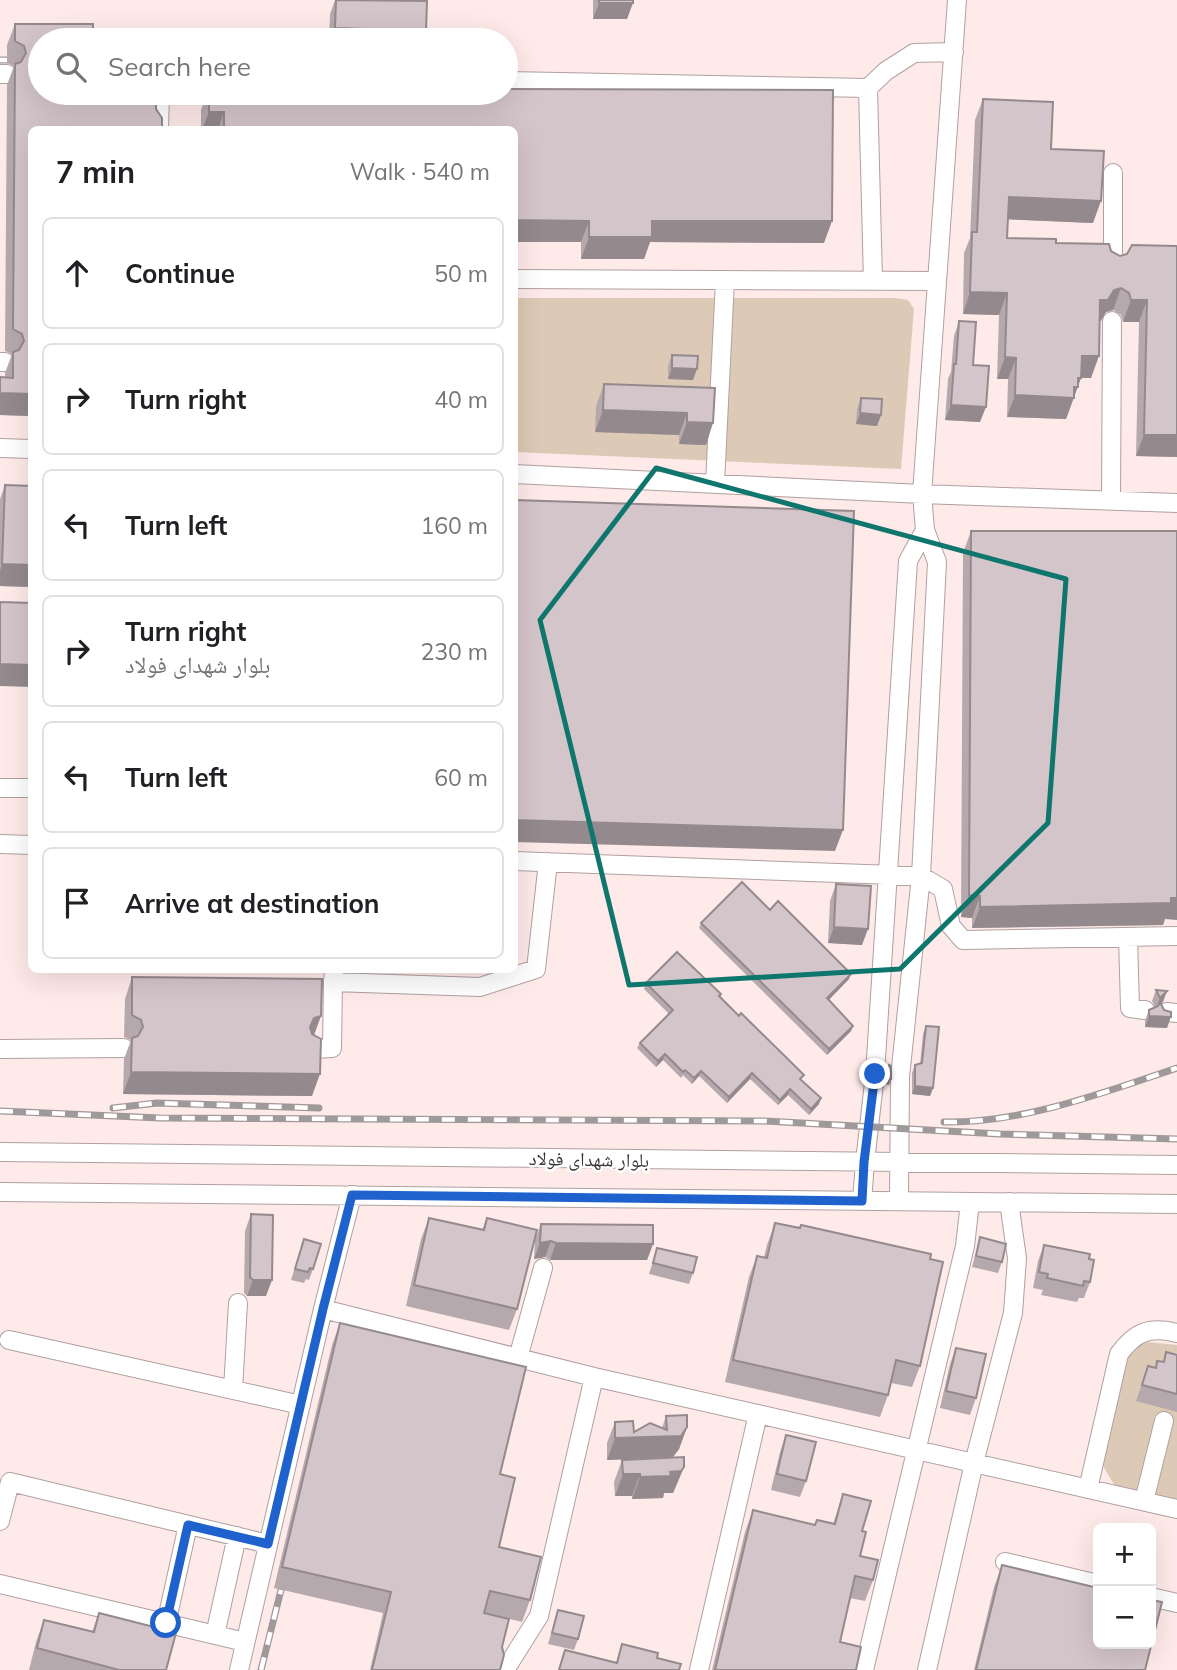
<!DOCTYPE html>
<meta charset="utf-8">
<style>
:root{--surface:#fff;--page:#f6f6f6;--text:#202124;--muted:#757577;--line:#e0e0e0}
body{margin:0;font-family:Mulish,"Noto Naskh Arabic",sans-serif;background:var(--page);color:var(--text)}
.controls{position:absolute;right:21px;bottom:21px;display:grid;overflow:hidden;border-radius:10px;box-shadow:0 7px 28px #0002}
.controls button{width:63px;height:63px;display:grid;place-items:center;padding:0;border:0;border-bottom:2px solid var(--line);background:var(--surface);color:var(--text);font:35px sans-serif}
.stop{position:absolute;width:21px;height:21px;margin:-16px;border:5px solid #1f62cd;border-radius:50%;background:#fff}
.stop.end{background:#1f62cd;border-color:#fff;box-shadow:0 2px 7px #0008}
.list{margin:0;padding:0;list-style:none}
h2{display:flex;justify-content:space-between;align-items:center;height:91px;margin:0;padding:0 28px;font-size:30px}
h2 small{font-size:23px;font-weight:400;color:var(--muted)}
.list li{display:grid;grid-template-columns:46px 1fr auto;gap:21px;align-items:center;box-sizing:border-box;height:112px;margin:0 14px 14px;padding:0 14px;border:2px solid var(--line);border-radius:10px}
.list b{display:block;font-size:26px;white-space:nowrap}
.list p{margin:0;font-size:23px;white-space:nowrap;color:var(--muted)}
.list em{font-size:23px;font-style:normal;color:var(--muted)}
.icon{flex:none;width:38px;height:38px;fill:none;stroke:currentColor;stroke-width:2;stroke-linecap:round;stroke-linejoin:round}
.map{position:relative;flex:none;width:1177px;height:1670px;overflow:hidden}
.search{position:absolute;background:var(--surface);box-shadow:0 7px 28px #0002;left:28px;top:28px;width:490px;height:77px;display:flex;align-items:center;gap:18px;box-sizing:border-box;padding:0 24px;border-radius:38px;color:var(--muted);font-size:26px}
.panel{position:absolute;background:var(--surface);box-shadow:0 7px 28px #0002;left:28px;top:126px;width:490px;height:847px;border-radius:10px}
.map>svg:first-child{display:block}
.built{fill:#feeae9;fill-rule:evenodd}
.green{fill:#ddcab6}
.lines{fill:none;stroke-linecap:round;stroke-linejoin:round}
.minor-casing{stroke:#b0a0a0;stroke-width:20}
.minor{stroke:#fff;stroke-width:18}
.rail-casing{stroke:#a09999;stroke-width:7}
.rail{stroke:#fff;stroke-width:4.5;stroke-dasharray:13;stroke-linecap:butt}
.wall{fill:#b6a9ae}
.shaded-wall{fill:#948a8d}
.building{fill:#d4c5ca;stroke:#948a8d;stroke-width:2}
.route{stroke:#1f62cd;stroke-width:9}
.marked{fill:none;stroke:#0f766e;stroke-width:5;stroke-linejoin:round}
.labels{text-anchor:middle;stroke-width:5;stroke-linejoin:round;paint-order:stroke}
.street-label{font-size:19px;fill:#3c3636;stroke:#fff}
</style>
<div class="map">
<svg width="1177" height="1670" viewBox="0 0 1177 1670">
<rect width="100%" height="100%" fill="#fff8f8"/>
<path class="built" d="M0 0H1177V1670H0ZM40 40H506V93H40ZM32 130H514V970H32ZM1098 1528H1151V1644H1098Z"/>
<path class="green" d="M515 298H895L908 300 914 309 901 469 515 452Z
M1148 1342 1177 1345V1500L1115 1486 1103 1466 1128 1356 1135 1347Z"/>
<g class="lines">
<g class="minor-casing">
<path id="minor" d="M957 0 922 494 1177 503
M0 74H7
M506 81 868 88 886 71 914 53 954 52
M868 88 873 281
M159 130 160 93
M1113 266V173
M514 279 937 281
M0 362H5
M0 448 32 449
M514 474 922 494 925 530
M715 484 725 280
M1111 501 1112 321
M0 788H32
M0 844 32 845
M514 861 921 876 943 889 951 926 963 940 1177 936
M1128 937 1130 1008 1145 1010
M334 970 333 982 480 987 536 969 548 862
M1167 1012 1177 1013
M0 1049 124 1048
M313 1049 332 1048 333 982
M0 1152 1177 1165
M0 1192 1177 1204
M862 1201 865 1162 875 1074 908 561 925 530 937 562 921 876 900 1077 899 1201
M323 1309 594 1377 1177 1509
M9 1340 301 1405
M518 1358 543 1268
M233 1390 238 1303
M1088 1489 1119 1354C1135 1332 1149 1326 1177 1333
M1144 1501 1164 1421
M0 1521 10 1482 268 1544
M1005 1562 1098 1584
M0 1584 245 1642
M1151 1597 1177 1603
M166 1624 188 1525
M215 1635 237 1536
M239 1670 323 1309 352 1195
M505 1670 539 1616 594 1377
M699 1670 758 1414
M864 1670 965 1246 970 1202
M927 1670 974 1463 1013 1313 1017 1258 1009 1202"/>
</g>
<use href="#minor" class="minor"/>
<g class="rail-casing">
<path id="rail" d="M0 60H7
M113 1108 157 1103 319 1108
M0 1111 160 1118 765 1121 1000 1134 1177 1139
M944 1122C1024 1123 1102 1093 1177 1068
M261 1670 281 1590"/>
</g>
<use href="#rail" class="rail"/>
</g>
<path class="wall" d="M335 0H401L423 40H329L330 14Z
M593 0H633L627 19H593Z
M15 24H93L32 130V416L0 415V377L5 378V373L12 354 5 351 7 85 14 66 7 63V45Z
M207 93H506L824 243 650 242 644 259H581V242L514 130H201V110Z
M983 99 1051 149 1093 223 1008 219 1007 238 1111 251 1120 256 1177 246V457L1136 456 1139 322H1123L1121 315 1113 310 1106 312 1100 321 1091 378H1081L1066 419 1007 417 1008 379H997L999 315 963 314 964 253 970 238 975 120Z
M959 321 973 365 980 422 945 420 948 379 951 372 954 336Z
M672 355 693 380 668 379V366Z
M604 384 715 388 706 445 679 444V435L595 432 596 406Z
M861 398 881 415 877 426 856 424 857 409Z
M5 485 32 486V587L0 586V499Z
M971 531 1165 919 1163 925 972 928V918L961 917 963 553Z
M836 884 862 945 828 943 830 901Z
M770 910 849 979 828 1000 853 1026 851 1031 827 1055 699 928 701 923Z
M132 977 314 1035 312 1096 123 1094 124 1059 131 1040 124 1037 125 999Z
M646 983 721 994 720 997 802 1081 819 1104 809 1115 788 1095 778 1105 750 1079 727 1103 699 1076 692 1084 683 1075 681 1078 663 1060 656 1067 637 1048 640 1043 669 1014 644 989Z
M1156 990 1167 991 1161 1004 1167 1028 1145 1027V1021L1149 1010 1155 1007 1152 1001Z
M926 1026 933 1088 930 1096 912 1094V1073L915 1065 920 1064 923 1034Z
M251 1214 266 1296H247L244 1293 245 1231Z
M429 1218 482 1230 487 1218 517 1309 509 1330 406 1306 421 1239Z
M775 1223 930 1259 920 1366 912 1387 891 1383 888 1395 880 1417 725 1382 749 1277 757 1256 764 1257 767 1245Z
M541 1224 653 1244 647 1260H550L545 1257 534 1259 535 1240Z
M980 1237 1002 1262 998 1273 972 1267Z
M304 1239 313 1269 309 1280 306 1279 304 1283 291 1280Z
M1044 1245 1089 1259 1090 1282 1084 1298H1079L1077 1302 1041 1295 1043 1290 1033 1288 1038 1261Z
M657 1248 693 1273 689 1284 649 1274Z
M340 1323 500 1474 499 1547 530 1600 522 1622 485 1613 502 1647 500 1670H370L383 1613 274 1588 332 1345Z
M956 1348 976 1398 970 1415 940 1408 950 1364Z
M1166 1352 1177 1355V1412L1136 1401 1148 1366 1155 1368 1157 1361 1163 1362Z
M666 1416 687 1427 679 1449 673 1457 607 1460V1443L615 1422 634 1432 662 1428Z
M786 1435 806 1481 800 1497 771 1490 780 1452Z
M622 1460 684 1467 673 1493H664L663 1498 632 1499V1496H615L614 1482Z
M843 1494 862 1531 860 1556 873 1580 865 1601 850 1598 840 1642 856 1670H712L745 1532 753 1510 815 1525 833 1524Z
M1002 1565 1145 1670H974L994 1587Z
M558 1610 578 1639 574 1650 548 1644Z
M99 1613 156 1628 161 1614 172 1631 166 1670H29L36 1642 44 1620 92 1632Z
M622 1644 657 1658 679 1670H558L565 1650 616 1663Z"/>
<path class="shaded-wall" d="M599 3H633L627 19H593Z
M335 28 426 31 423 40H331Z
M209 112H224L218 130H202Z
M1009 197 1101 201 1093 223 1001 219Z
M514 220 589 221 581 242H514Z
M652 221H832L824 243 650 242 644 259H581L589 237Z
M1121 288 1113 310 1106 312 1101 321H1093L1100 300 1114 290Z
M970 292 1007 293 999 315 963 314Z
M1131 300H1147L1139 322H1123Z
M1082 356H1099L1091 378H1074Z
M1005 357 1016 358 1008 379H997Z
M672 368 697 369 693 380 668 379Z
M1078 378H1081L1066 419 1007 417 1015 395Z
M0 393 32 394V416L0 415Z
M951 405 986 407 980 422 945 420Z
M603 410 687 413 679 435 595 432Z
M860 413 881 415 877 426 856 424Z
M687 422 713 423 706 445 679 444Z
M1144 435H1177V457L1136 456Z
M2 564 32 565V587L0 586V571Z
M0 664 32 665V687L0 686Z
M514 820 843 830 835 851 514 842Z
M969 895 980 896 972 918 961 917Z
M1177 898V920L1165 919 1163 925 972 928 980 907Z
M834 927 868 929 862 945 828 943Z
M851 974 849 979 825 1004 827 998Z
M1167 991 1163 1002 1156 1009 1160 998Z
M321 1016 313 1038 310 1027 314 1018Z
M1149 1016 1171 1017 1167 1028 1145 1027Z
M853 1026 851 1031 827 1055 829 1049Z
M665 1054 663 1060 656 1067 658 1061Z
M701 1071 699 1076 692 1084 694 1078Z
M131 1072 320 1074 312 1096 123 1094Z
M752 1073 750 1079 727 1103 729 1097Z
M887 1079H891L889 1085 885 1084Z
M915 1086 933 1088 930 1096 912 1094Z
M790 1089 788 1095 778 1105 780 1100Z
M821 1098 819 1104 809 1115 811 1109Z
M551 1241 545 1257 534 1259 540 1243Z
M556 1243 653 1244 647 1260H550Z
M253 1280H272L266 1296H247Z
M687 1427 679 1449 673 1457 607 1460 615 1438Z
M684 1467 673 1493H664L663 1498 632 1499 640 1477 670 1472Z
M623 1474H640L632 1496H615Z"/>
<path class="building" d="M336 0 427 1 426 31 335 28Z
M599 0H633V3H599Z
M15 24H93V40H40V93L156 94V109L162 118V130H32V394L0 393V377L13 378V352L19 350 24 341 22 334 13 329 15 64 21 62 26 53 24 46 15 41Z
M506 89 833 90 832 221H652V237H589V221L514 220V130H224V112H209V93H506Z
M983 99 1053 102 1051 149 1104 151 1101 201 1009 197 1007 238 1056 239V243L1109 244 1111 251 1120 256 1127 254 1132 245 1177 246V435H1144L1147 300H1131L1129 293 1121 288 1114 290 1108 300H1100L1099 356H1082L1081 378H1078V387H1074V398L1015 395 1016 358 1005 357 1007 293 970 292 972 232H977Z
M959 321 976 322 973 365 989 366 986 407 951 405 954 364H956Z
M672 355 698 356 697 369 672 368Z
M604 384 715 388 713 423 687 422V413L603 410Z
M861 398 882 399 881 415 860 413Z
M5 485 32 486V565L2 564Z
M514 500 854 511 843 830 514 820Z
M971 531H1177V898H1171V903L980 907V896L969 895Z
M0 602 32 603V665L0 664Z
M514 866H517L516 900H514Z
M742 882 770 910 778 901 851 974 827 998 853 1026 829 1049 701 923Z
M836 884 871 886 868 929 834 927Z
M677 952 721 994 719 996 739 1016 741 1013 804 1075 800 1079 821 1098 811 1109 790 1089 780 1100 752 1073 729 1097 701 1071 694 1078 685 1070 683 1072 665 1054 658 1061 640 1043 673 1010 646 983Z
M132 977 322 979 321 1016 314 1018 310 1027 312 1034 321 1039 320 1074 131 1072 132 1038 138 1036 143 1027 141 1020 132 1015Z
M1156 990 1167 991 1160 998Z
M1160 1002 1164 1010 1171 1012V1017L1149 1016V1010L1158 1006Z
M926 1026 939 1027 933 1088 915 1086V1065L922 1063Z
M889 1065 891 1066V1079H887Z
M251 1214 273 1215 272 1280H253L250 1277Z
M429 1218 484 1230 487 1218 537 1230 517 1309 414 1285Z
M775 1223 800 1228 801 1225 931 1254 930 1259 943 1262 920 1366 896 1360 888 1395 733 1360 757 1256 767 1258Z
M541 1224 653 1225V1244L556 1243 551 1241 540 1243Z
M980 1237 1006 1244 1002 1262 976 1256Z
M304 1239 321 1244 313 1269 310 1268 308 1272 295 1269Z
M1044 1245 1090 1254 1089 1259 1094 1260 1090 1282 1084 1281 1083 1286 1047 1278 1048 1274 1039 1272Z
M657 1248 697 1257 693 1273 653 1263Z
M340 1323 526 1367 500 1474 515 1478 499 1547 541 1557 530 1600 490 1591 484 1613 509 1619 502 1647 504 1655 500 1670H372L391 1592 282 1567Z
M956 1348 986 1354 976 1398 946 1391Z
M1166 1352 1177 1355V1394L1142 1385 1148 1366 1156 1368 1157 1361 1164 1362Z
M687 1415V1427L681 1436 615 1438V1422L633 1421 634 1432 650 1423 667 1430 666 1416Z
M786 1435 816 1442 806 1481 777 1474Z
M684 1457V1467L681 1471 670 1472 671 1476 640 1477V1474H623L622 1460Z
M843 1494 871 1501 862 1531 866 1532 860 1556 878 1560 873 1580 855 1576 840 1642 861 1647 856 1670H715L753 1510 815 1525 817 1520 835 1524Z
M1002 1565 1098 1588V1644H1151V1600L1162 1602 1145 1670H976Z
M558 1610 584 1616 578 1639 552 1633Z
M99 1613 158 1628 161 1614 175 1617 172 1631 176 1633 166 1670H119L37 1648 44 1620 94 1632Z
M622 1644 658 1653 657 1658 681 1664 679 1670H559L565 1650 617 1663Z"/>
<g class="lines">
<path class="route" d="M166 1623 188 1525 268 1544 323 1309 352 1195 862 1201 864 1162 875 1074"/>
</g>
<path class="marked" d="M656 468 1066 579 1048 823 900 969 629 985 540 620Z"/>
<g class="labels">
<g class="street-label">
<text transform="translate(589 1159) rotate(1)" y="7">بلوار شهدای فولاد</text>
</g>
</g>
</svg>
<div class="controls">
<button>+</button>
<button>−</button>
</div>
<div class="stop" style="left:166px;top:1623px"></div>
<div class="stop end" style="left:875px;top:1074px"></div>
<div class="search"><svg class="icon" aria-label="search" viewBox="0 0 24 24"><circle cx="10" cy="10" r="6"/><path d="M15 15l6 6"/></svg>Search here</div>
<section class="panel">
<h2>7 min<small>Walk · 540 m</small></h2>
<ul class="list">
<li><svg class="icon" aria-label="ahead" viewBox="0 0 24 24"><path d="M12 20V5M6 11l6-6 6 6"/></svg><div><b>Continue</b></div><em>50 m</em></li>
<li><svg class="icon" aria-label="right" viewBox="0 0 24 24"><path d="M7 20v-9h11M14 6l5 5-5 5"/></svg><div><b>Turn right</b></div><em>40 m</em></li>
<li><svg class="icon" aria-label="left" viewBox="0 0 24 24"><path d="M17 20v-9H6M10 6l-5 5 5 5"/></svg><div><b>Turn left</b></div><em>160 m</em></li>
<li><svg class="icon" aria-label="right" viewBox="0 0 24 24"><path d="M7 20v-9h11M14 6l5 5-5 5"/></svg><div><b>Turn right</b><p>بلوار شهدای فولاد</p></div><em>230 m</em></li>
<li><svg class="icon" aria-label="left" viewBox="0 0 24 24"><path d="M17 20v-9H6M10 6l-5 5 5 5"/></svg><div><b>Turn left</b></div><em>60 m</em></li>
<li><svg class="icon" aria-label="arrive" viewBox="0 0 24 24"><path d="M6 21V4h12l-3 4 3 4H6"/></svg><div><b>Arrive at destination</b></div></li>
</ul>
</section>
</div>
